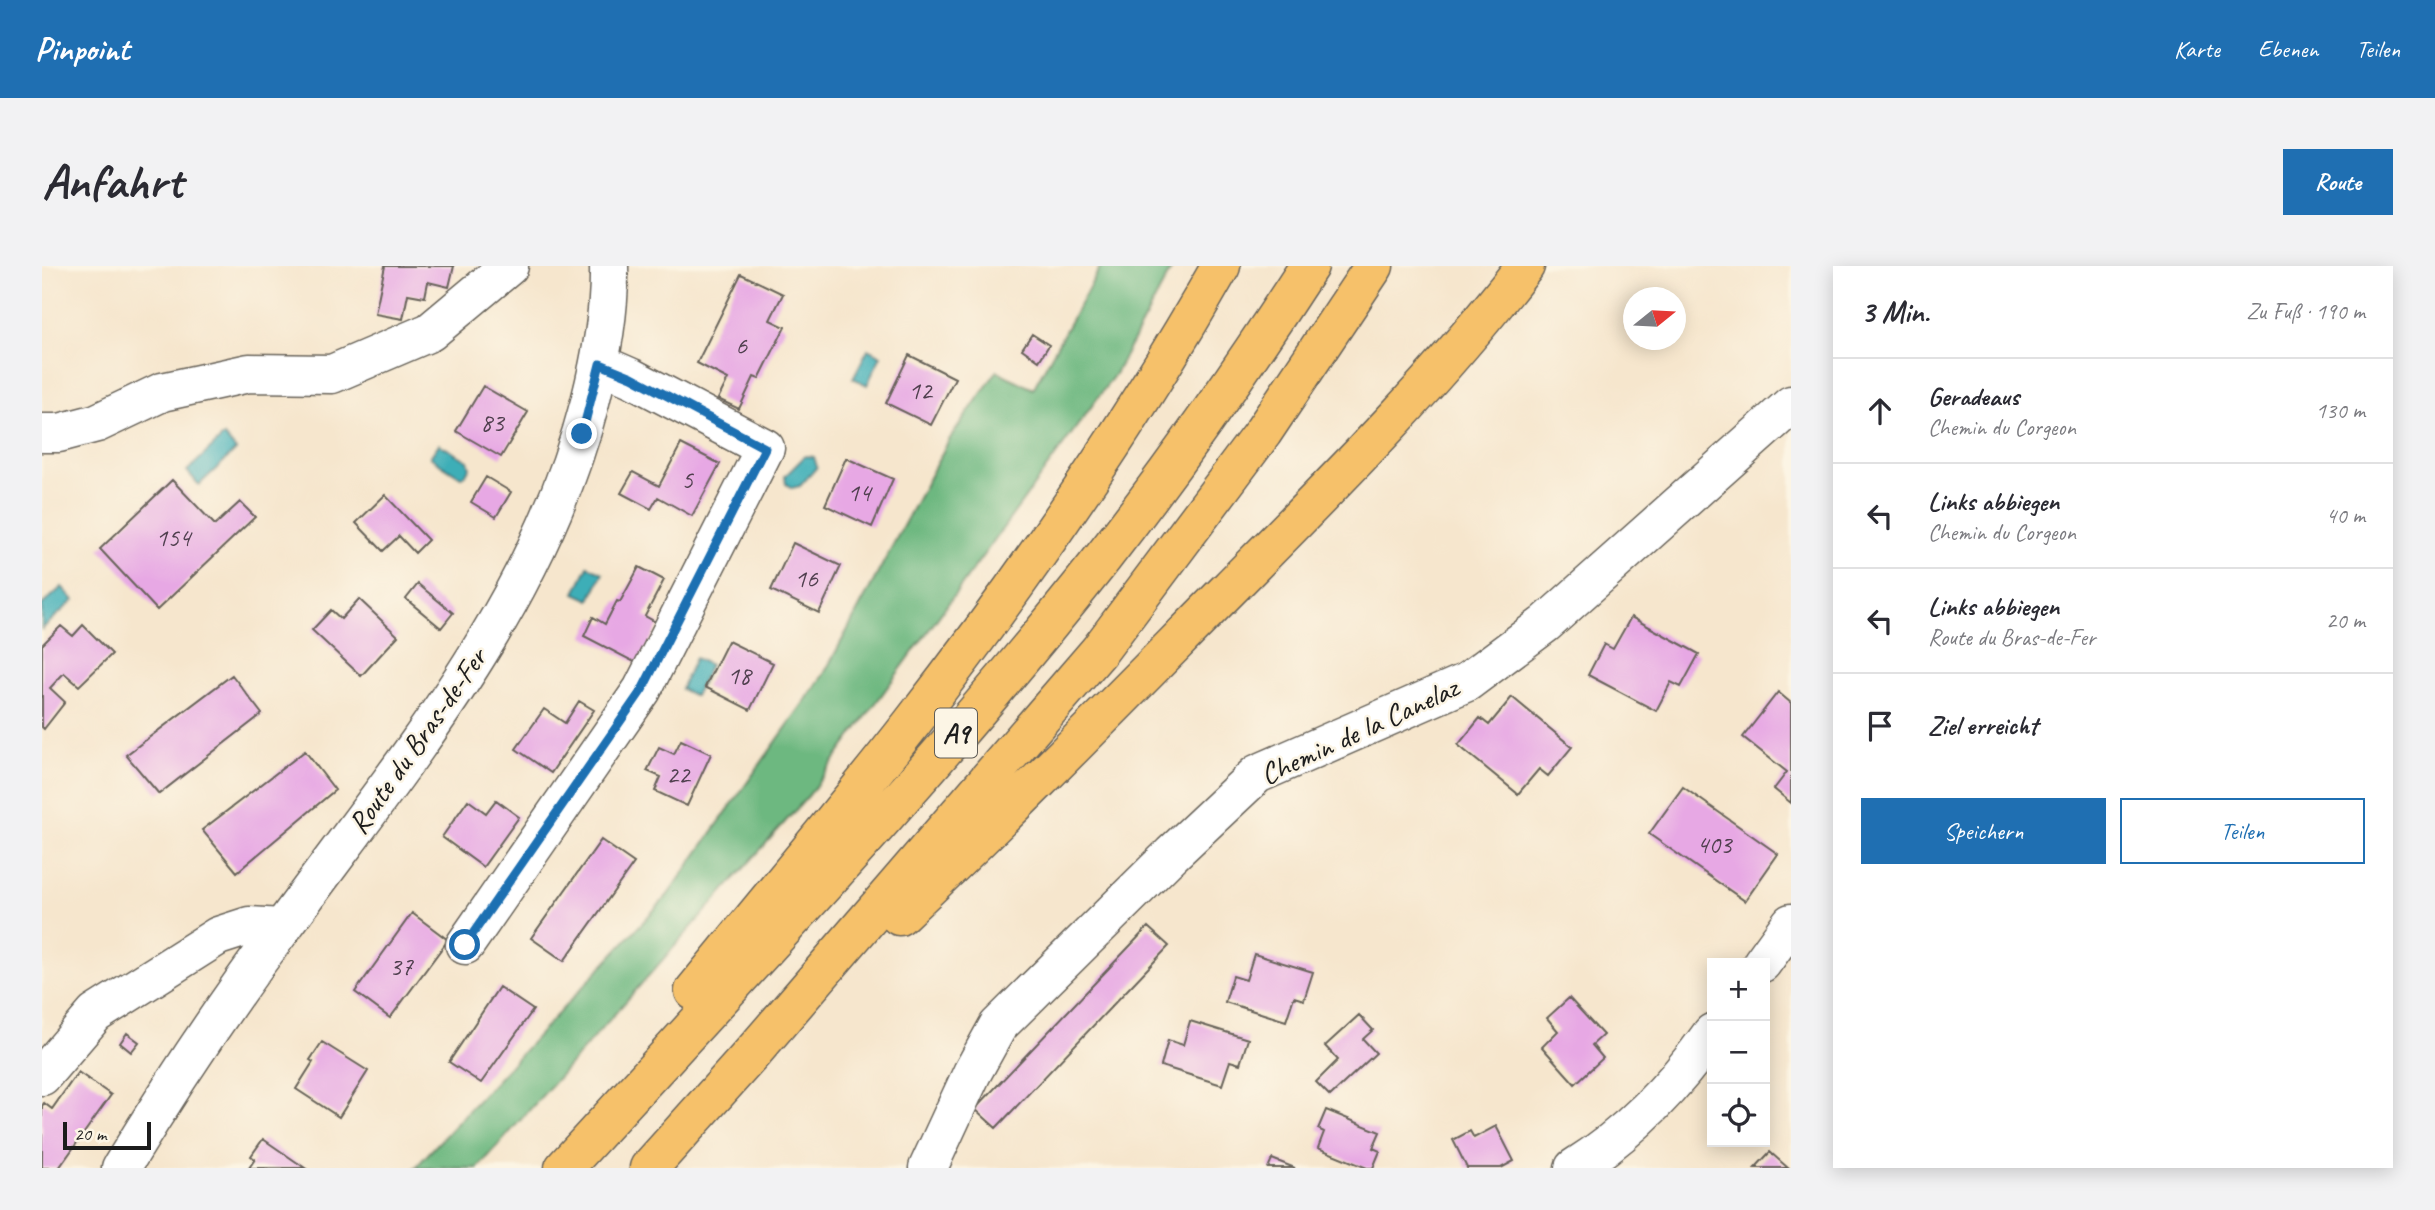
<!DOCTYPE html>
<html lang="de">
<meta charset="utf-8">
<style>
:root{--surface:#fff;--page:#f2f2f3;--text:#2b2b33;--muted:#7c7c81;--line:#e1e1e2;--accent:#1f6fb2}
body{margin:0;font-family:Caveat,sans-serif;background:var(--page);color:var(--text)}
.controls{position:absolute;right:21px;bottom:21px;display:grid;overflow:hidden;border-radius:0px;box-shadow:0 4px 18px #0003}
.controls button{width:63px;height:63px;display:grid;place-items:center;padding:0;border:0;border-bottom:2px solid var(--line);background:var(--surface);color:var(--text);font:35px sans-serif}
.compass{position:absolute;left:1581px;top:21px;width:63px;height:63px;border-radius:50%;background:var(--surface);box-shadow:0 4px 18px #0003;rotate:72deg}
.scale{position:absolute;left:21px;bottom:18px;width:88px;box-sizing:border-box;padding-left:7px;border:4px solid #1c1c1c;border-top:0;font-size:19px;line-height:24px;white-space:nowrap;color:#1c1c1c;-webkit-text-stroke:5px #fcf5e5;paint-order:stroke}
.stop{position:absolute;width:21px;height:21px;margin:-16px;border:5px solid #1f6fb2;border-radius:50%;background:#fff}
.stop.end{background:#1f6fb2;border-color:#fff;box-shadow:0 2px 7px #0008}
.list{margin:0;padding:0;list-style:none}
h2{display:flex;justify-content:space-between;align-items:center;height:91px;margin:0;padding:0 28px;font-size:30px}
h2 small{font-size:23px;font-weight:400;color:var(--muted)}
.list li{display:grid;grid-template-columns:46px 1fr auto;gap:21px;align-items:center;box-sizing:border-box;height:105px;padding:0 28px;border-top:2px solid var(--line)}
.list b{display:block;font-size:26px;white-space:nowrap}
.list p{margin:0;font-size:23px;white-space:nowrap;color:var(--muted)}
.list em{font-size:23px;font-style:normal;color:var(--muted)}
.actions{display:flex;gap:14px;padding:21px 28px}
.actions a{flex:1;padding:16px 0;border:2px solid var(--accent);border-radius:0px;text-align:center;font-size:24px;color:var(--accent)}
.actions .main{background:var(--accent);color:#fff}
.icon{flex:none;width:38px;height:38px;fill:none;stroke:currentColor;stroke-width:2;stroke-linecap:round;stroke-linejoin:round}
.map{position:relative;flex:none;width:1749px;height:902px;overflow:hidden;border-radius:0px}
header{display:flex;align-items:center;gap:42px;box-sizing:border-box;height:98px;padding:0 35px;background:var(--accent);color:#fff}
header strong{font-size:33px}
nav{display:flex;gap:38px;margin-inline-start:auto;font-size:24px}
.intro{display:flex;align-items:center;justify-content:space-between;box-sizing:border-box;height:168px;padding:0 42px}
h1{margin:0;font-size:49px}
.button{padding:18px 32px;border-radius:0px;background:var(--accent);color:#fff;font-size:24px;font-weight:700}
main{display:flex;gap:42px;padding:0 42px}
aside{flex:1;background:var(--surface);border-radius:0px;box-shadow:0 4px 18px #0003}
.map>svg:first-child{display:block}
.forest{fill:#6db880;stroke:#446a4e;stroke-width:2}
.water{fill:#3daeb7;stroke:#2c656a;stroke-width:2}
.building{fill:#e7a8e4}
.lines{fill:none;stroke-linecap:round;stroke-linejoin:round}
.minor-casing{stroke:#68635a;stroke-width:41}
.highway-casing{stroke:#68635a;stroke-width:41}
.minor{stroke:#fff;stroke-width:38}
.highway{stroke:#f6c16b;stroke-width:38}
.route{stroke:#1f6fb2;stroke-width:9}
.labels{text-anchor:middle;stroke-width:5;stroke-linejoin:round;paint-order:stroke}
.number-label{font-size:26px;fill:#4f3f4e}
.shield{fill:#fcf5e5;stroke:#5f5d58;stroke-width:2}
.shield-label{font-size:28px;font-weight:bold;fill:#1c1c1c}
.street-label{font-size:30px;fill:#1c1c1c;stroke:#fcf5e5}
</style>
<header>
<strong>Pinpoint</strong>
<nav><a>Karte</a><a>Ebenen</a><a>Teilen</a></nav>
</header>
<div class="intro"><h1>Anfahrt</h1><a class="button">Route</a></div>
<main>
<div class="map">
<svg width="1749" height="902" viewBox="0 0 1749 902">
<rect width="100%" height="100%" fill="#fcf5e5"/>
<filter id="ink" filterUnits="userSpaceOnUse"><feTurbulence type="fractalNoise" baseFrequency=".0143" numOctaves="2"/><feDisplacementMap in="SourceGraphic" scale="14" xChannelSelector="R" yChannelSelector="G"/><feConvolveMatrix kernelMatrix="1 2 1 2 8 2 1 2 1" color-interpolation-filters="sRGB"/></filter>
<filter id="wash" filterUnits="userSpaceOnUse"><feTurbulence type="fractalNoise" baseFrequency=".00686" numOctaves="4" result="noise"/><feDisplacementMap in="SourceGraphic" scale="28" xChannelSelector="R" yChannelSelector="G"/><feGaussianBlur stdDeviation="1.57" result="paint"/><feColorMatrix in="noise" values="0 0 0 0 0 0 0 0 0 0 0 0 0 0 0 0 0 1.4 0 .05"/><feComposite in="paint" operator="in"/></filter>
<g filter="url(#wash)">
<rect width="100%" height="100%" fill="#f6e6cd"/>
<path class="forest" d="M1059 0H1131L1073 108 767 529 436 902H373L625 630 782 408 907 174 955 105 991 123Z"/>
<path class="water" d="M826 83 839 90 825 119 811 112Z
M182 170 194 184 157 219 145 205Z
M397 178 426 195 428 201 424 208 419 211 388 191Z
M763 190 772 191 775 201 758 220 750 222 744 218 743 210Z
M546 300 561 307 548 334 533 327Z
M20 321 32 334 0 363V339Z
M653 392 668 399 653 430 639 423Z"/>
<g id="blocks">
<path class="building" d="M343 0H412L407 21 386 16 383 31 366 28 361 53 333 48Z
M699 8 741 28 728 54 743 61 717 113 712 111 697 143 676 133 686 113 655 97Z
M990 68 1007 79 997 95 980 83Z
M867 89 913 112 889 159 844 137Z
M441 120 486 146 459 191 414 165Z
M639 178 678 198 650 250 616 231 609 243 579 227 591 206 617 220Z
M804 192 851 213 830 261 783 239Z
M444 211 469 226 454 251 429 236Z
M130 214 173 259 198 236 213 251 115 344 58 283Z
M343 229 386 274 373 287 357 270 341 285 314 257Z
M751 277 799 300 777 347 729 324Z
M597 301 622 314 603 350 617 358 596 398 542 370 551 351 563 358 575 335 578 336Z
M376 318 411 347 399 362 364 333Z
M317 333 356 370 319 410 270 364 289 344 299 353Z
M1589 351 1657 388 1639 421 1629 416 1614 445 1546 409 1562 378 1571 383Z
M41 359 70 388 37 420 22 407 8 422 23 436 2 463 0 461V379L19 360 31 370Z
M686 375 731 397 708 444 663 421Z
M190 409 220 448 117 528 84 489Z
M1736 426 1749 437V537L1732 523 1745 506 1701 471Z
M1470 431 1530 481 1506 510 1497 503 1476 528 1416 479 1438 452 1447 459Z
M537 435 552 444 509 507 474 483 502 443 523 457Z
M639 474 669 488 645 540 613 525 619 511 605 505 617 481 632 488Z
M263 485 293 524 195 606 160 564Z
M1641 521 1736 588 1703 635 1607 568Z
M426 534 444 547 454 534 477 551 441 601 400 571Z
M559 574 592 597 522 695 489 672Z
M370 647 406 674 348 752 313 726Z
M1106 661 1127 680 954 862 933 843Z
M1212 688 1271 706 1262 734 1252 731 1244 755 1183 736 1191 710 1204 714Z
M457 721 491 744 439 817 407 796Z
M1527 732 1561 769 1550 779 1561 792 1533 818 1500 781 1516 765 1505 752Z
M1317 749 1331 764 1321 773 1334 787 1288 830 1274 816 1296 794 1283 780Z
M1148 755 1206 773 1198 798 1188 795 1180 819 1119 800 1126 774 1141 779Z
M85 767 97 776 89 786 78 777Z
M280 776 326 805 297 851 254 823 271 796 268 794Z
M36 806 69 829 17 902H0V840L2 837 10 843Z
M1284 844 1338 866 1331 882 1338 885 1331 902H1325L1276 882 1282 866 1276 863Z
M1454 860 1472 895 1459 902H1425L1411 874 1428 865 1432 872Z
M221 873 263 902H207L213 893 209 890Z
M1728 886 1746 902H1713Z
M1230 893 1253 902H1226Z"/>
</g>
</g>
<g filter="url(#ink)">
<use href="#blocks" fill-opacity="0" stroke="#68635a" stroke-width="2"/>
<g class="lines">
<g class="minor-casing">
<path id="minor" d="M0 167H17L55 157 120 126 207 107 290 108 388 66 467 0
M423 679 600 424 723 182 590 112 558 98
M1720 697 1749 657
M0 810 53 748 176 670 207 660 239 662
M79 902C129 820 183 738 241 661 362 495 496 339 548 136 559 93 568 45 567 0
M886 902 930 807 956 760 1130 588 1215 508 1425 416 1503 358 1749 139
M1532 902C1588 867 1632 821 1670 767"/>
</g>
<g class="highway-casing">
<path id="highway" d="M857 650C970 544 1078 433 1187 323 1290 219 1394 116 1483 0
M652 725C724 636 799 548 870 457 983 312 1088 160 1179 0
M522 902C703 704 889 509 1056 298 1131 202 1201 102 1267 0
M607 902 712 785 1057 385 1221 166 1332 0"/>
</g>
<use href="#minor" class="minor"/>
<use href="#highway" class="highway"/>
</g>
</g>
<g class="lines" filter="url(#ink)">
<path class="route" d="M423 679 600 424 723 182 590 111 558 98 540 168"/>
</g>
<g class="labels">
<g class="number-label">
<text x="699" y="88">6</text>
<text x="878" y="133">12</text>
<text x="450" y="165">83</text>
<text x="645" y="222">5</text>
<text x="817" y="235">14</text>
<text x="131" y="280">154</text>
<text x="764" y="321">16</text>
<text x="697" y="418">18</text>
<text x="636" y="517">22</text>
<text x="1672" y="587">403</text>
<text x="359" y="709">37</text>
</g>
<rect class="shield" x="893" y="442.5" width="42" height="49" rx="5"/>
<g class="shield-label">
<text x="914" y="477">A9</text>
</g>
<g class="street-label">
<text transform="translate(1317 465) rotate(-25)" y="10">Chemin de la Canelaz</text>
<text transform="translate(375 475) rotate(-55)" y="10">Route du Bras-de-Fer</text>
</g>
</g>
</svg>
<div class="controls">
<button>+</button>
<button>−</button>
<button><svg class="icon" aria-label="locate" viewBox="0 0 24 24"><circle cx="12" cy="12" r="6"/><path d="M12 2v4M12 18v4M2 12h4M18 12h4"/></svg></button>
</div>
<svg class="compass" viewBox="-18 -18 36 36"><path d="M0-13l5 13h-10z" fill="#e53935"/><path d="M0 13l5-13h-10z" fill="#7c7c81"/></svg>
<div class="scale">20 m</div>
<div class="stop" style="left:423px;top:679px"></div>
<div class="stop end" style="left:540px;top:168px"></div>
</div>
<aside>
<h2>3 Min.<small>Zu Fuß · 190 m</small></h2>
<ul class="list">
<li><svg class="icon" aria-label="ahead" viewBox="0 0 24 24"><path d="M12 20V5M6 11l6-6 6 6"/></svg><div><b>Geradeaus</b><p>Chemin du Corgeon</p></div><em>130 m</em></li>
<li><svg class="icon" aria-label="left" viewBox="0 0 24 24"><path d="M17 20v-9H6M10 6l-5 5 5 5"/></svg><div><b>Links abbiegen</b><p>Chemin du Corgeon</p></div><em>40 m</em></li>
<li><svg class="icon" aria-label="left" viewBox="0 0 24 24"><path d="M17 20v-9H6M10 6l-5 5 5 5"/></svg><div><b>Links abbiegen</b><p>Route du Bras-de-Fer</p></div><em>20 m</em></li>
<li><svg class="icon" aria-label="arrive" viewBox="0 0 24 24"><path d="M6 21V4h12l-3 4 3 4H6"/></svg><div><b>Ziel erreicht</b></div></li>
</ul>
<div class="actions"><a class="main">Speichern</a><a>Teilen</a></div>
</aside>
</main>
